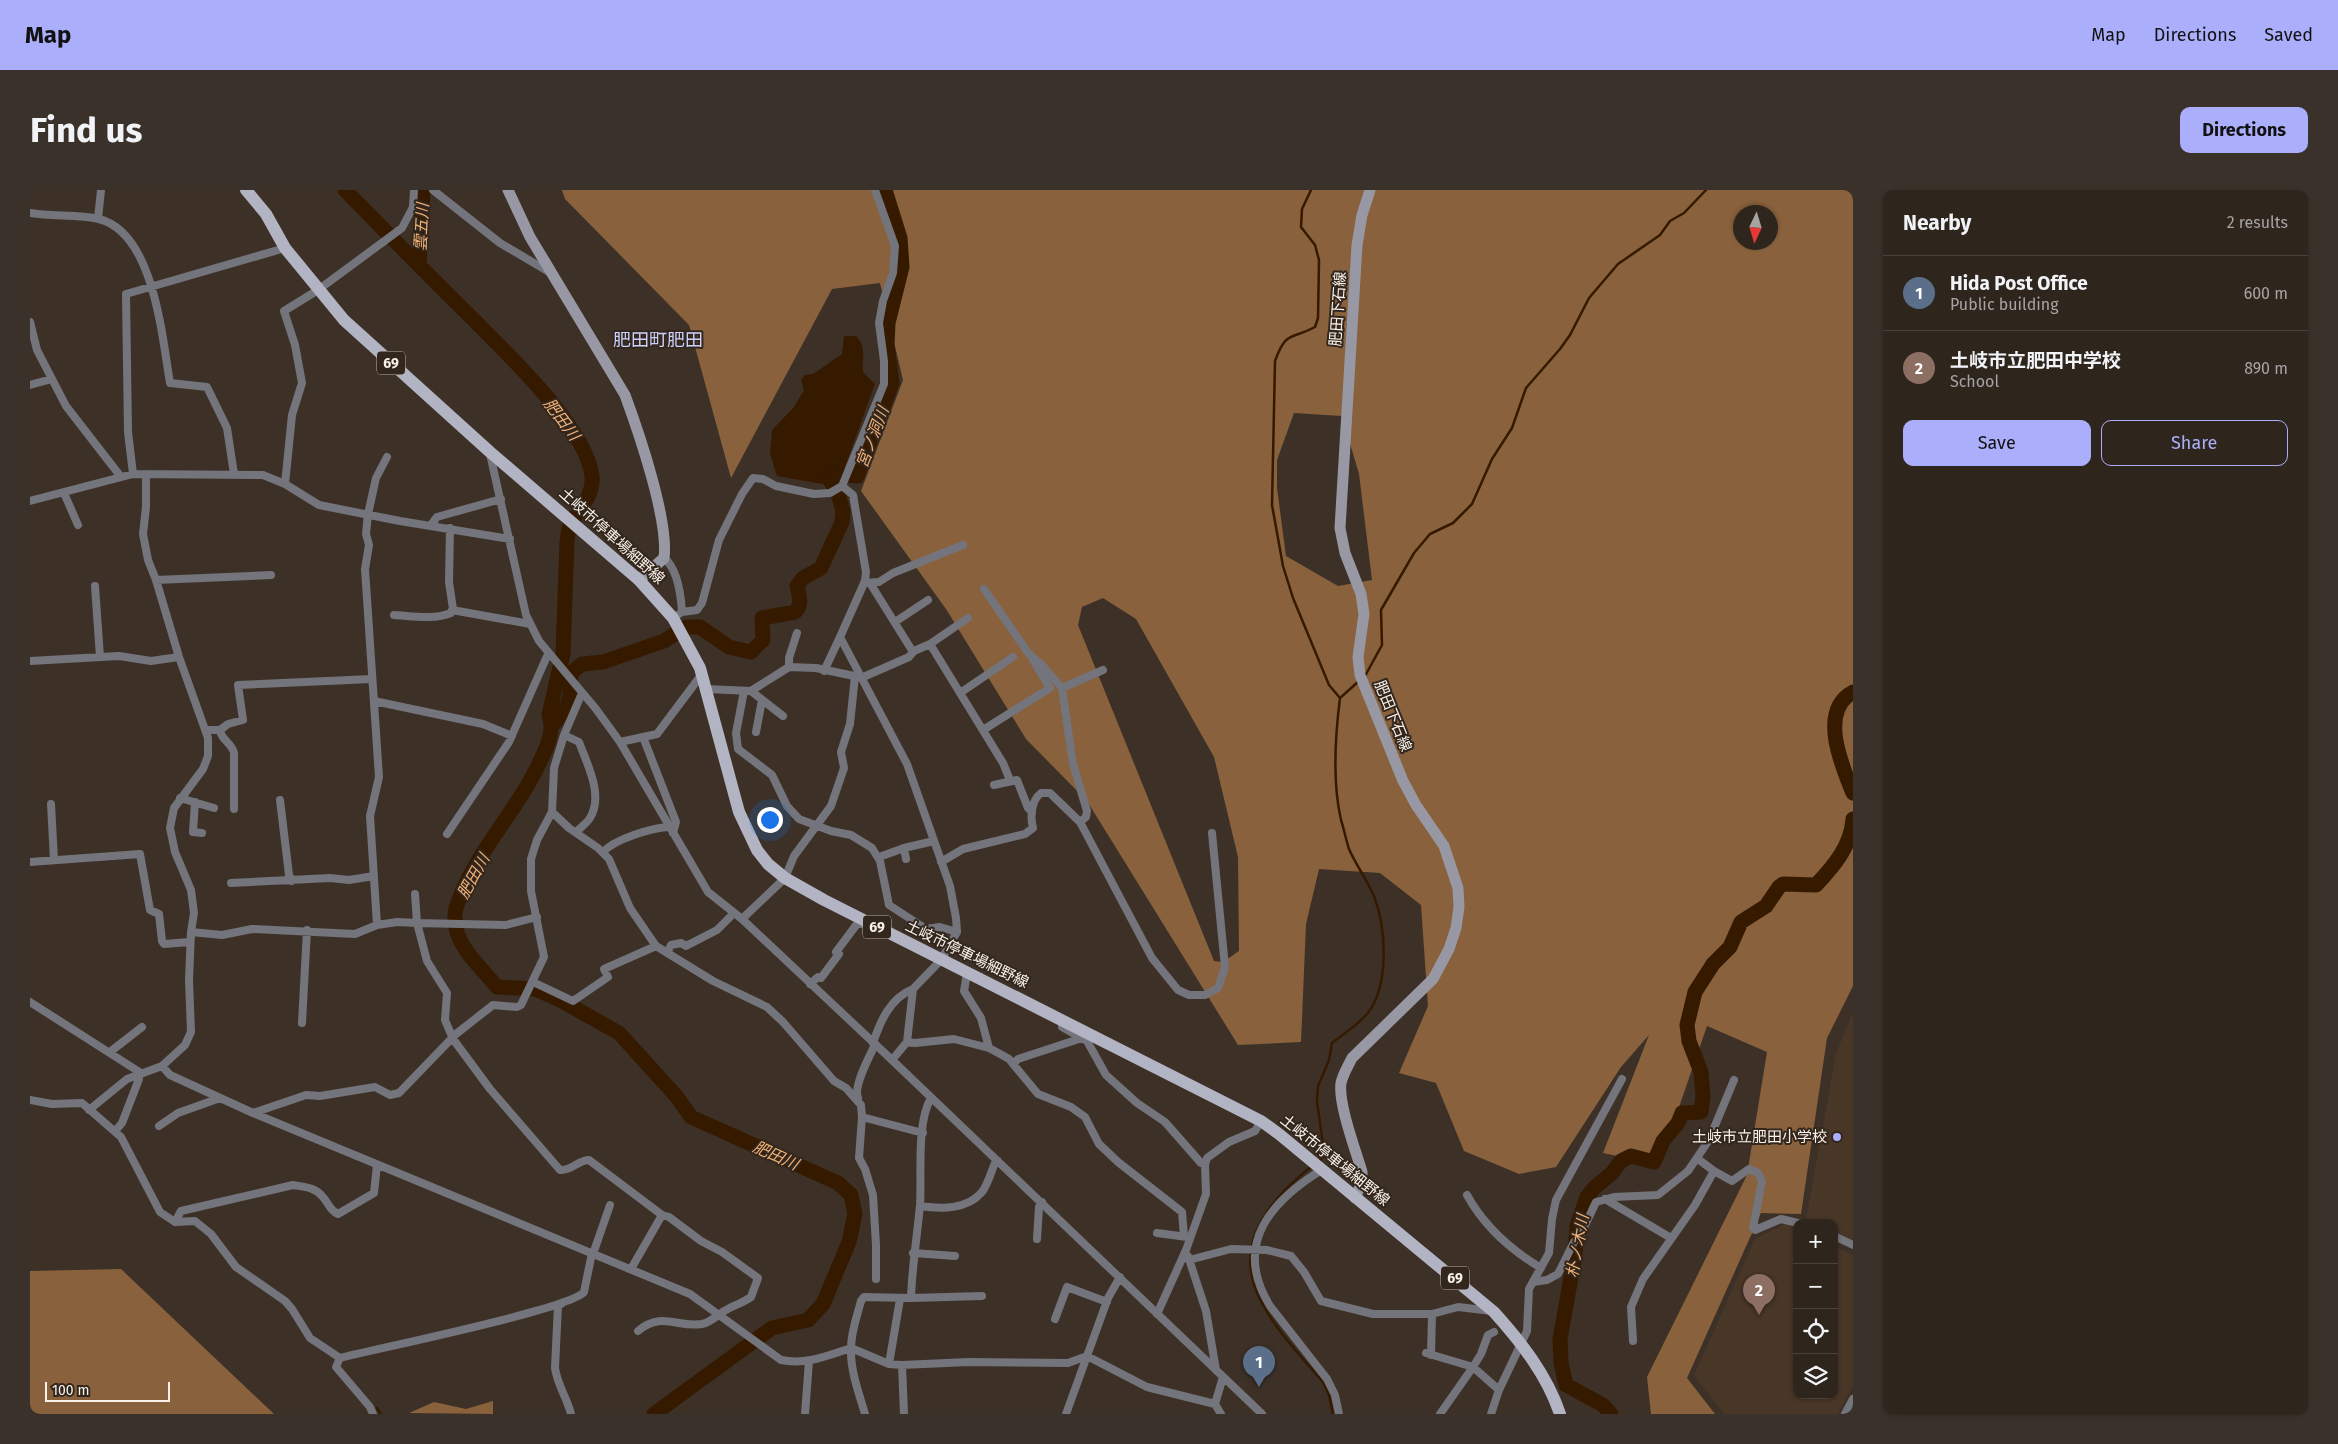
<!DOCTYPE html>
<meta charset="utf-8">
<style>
:root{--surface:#2e251d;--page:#3a312a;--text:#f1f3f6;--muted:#a7a5a4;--line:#49423b;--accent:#abaffb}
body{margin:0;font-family:"Fira Sans","Noto Sans JP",sans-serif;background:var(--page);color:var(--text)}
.controls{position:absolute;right:15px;bottom:15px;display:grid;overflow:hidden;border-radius:10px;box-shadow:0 1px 4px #0004}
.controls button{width:45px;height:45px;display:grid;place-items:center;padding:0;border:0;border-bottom:1px solid var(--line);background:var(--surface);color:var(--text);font:25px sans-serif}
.compass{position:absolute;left:1703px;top:15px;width:45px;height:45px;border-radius:50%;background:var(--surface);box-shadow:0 1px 4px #0004;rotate:184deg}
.scale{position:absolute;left:15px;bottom:12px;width:125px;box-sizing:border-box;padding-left:5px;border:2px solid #f9f1ea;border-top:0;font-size:14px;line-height:18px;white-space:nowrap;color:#f9f1ea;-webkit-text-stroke:4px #33271d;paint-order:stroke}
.you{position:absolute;left:739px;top:629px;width:18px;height:18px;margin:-12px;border:4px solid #fff;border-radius:50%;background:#1a73e8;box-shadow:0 0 0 8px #1a73e833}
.badge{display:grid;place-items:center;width:32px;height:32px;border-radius:50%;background:var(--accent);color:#fff;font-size:16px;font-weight:700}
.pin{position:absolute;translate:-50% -41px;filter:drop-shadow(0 1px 2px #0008)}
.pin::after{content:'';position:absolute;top:26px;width:18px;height:15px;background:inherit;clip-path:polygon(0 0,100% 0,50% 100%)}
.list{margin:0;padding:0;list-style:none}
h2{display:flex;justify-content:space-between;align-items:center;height:65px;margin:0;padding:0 20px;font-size:21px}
h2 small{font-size:16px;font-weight:400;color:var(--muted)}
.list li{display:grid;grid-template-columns:32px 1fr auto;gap:15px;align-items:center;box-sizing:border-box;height:75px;padding:0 20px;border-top:1px solid var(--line)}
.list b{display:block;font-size:19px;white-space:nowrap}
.list p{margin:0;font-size:16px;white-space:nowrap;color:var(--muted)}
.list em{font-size:16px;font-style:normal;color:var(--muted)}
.actions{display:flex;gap:10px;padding:15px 20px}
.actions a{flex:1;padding:11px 0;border:1px solid var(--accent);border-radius:10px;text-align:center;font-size:18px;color:var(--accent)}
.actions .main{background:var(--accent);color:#111}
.icon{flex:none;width:28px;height:28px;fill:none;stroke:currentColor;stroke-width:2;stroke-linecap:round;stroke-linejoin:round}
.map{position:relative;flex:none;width:1823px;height:1224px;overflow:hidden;border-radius:10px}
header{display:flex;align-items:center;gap:30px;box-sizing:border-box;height:70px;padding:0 25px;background:var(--accent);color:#111}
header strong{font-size:24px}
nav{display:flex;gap:28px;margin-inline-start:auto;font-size:18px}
.intro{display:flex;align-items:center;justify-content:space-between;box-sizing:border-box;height:120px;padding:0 30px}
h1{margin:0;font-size:35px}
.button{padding:12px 22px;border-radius:10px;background:var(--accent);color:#111;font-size:18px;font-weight:700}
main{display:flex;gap:30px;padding:0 30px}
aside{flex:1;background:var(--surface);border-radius:10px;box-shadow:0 1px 4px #0004}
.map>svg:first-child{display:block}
.built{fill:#483627}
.forest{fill:#89613c;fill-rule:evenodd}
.water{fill:#351a00}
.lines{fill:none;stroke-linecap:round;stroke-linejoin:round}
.stream{stroke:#351a00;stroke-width:2.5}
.river{stroke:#351a00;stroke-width:15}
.street{stroke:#73747c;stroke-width:8}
.secondary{stroke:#9798a4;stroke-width:11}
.primary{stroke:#b2b4c3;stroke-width:12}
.poi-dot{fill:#abaffb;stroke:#33271d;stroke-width:2}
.labels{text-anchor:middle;stroke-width:4;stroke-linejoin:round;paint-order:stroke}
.shield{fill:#33271d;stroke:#beb4ac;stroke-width:1}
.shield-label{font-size:14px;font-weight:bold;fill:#f9f1ea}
.street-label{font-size:15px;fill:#f9f1ea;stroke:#33271d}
.poi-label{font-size:15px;fill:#f9f1ea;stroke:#33271d;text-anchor:end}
.water-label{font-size:16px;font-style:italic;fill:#efb076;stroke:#33271d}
.quarter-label{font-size:18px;fill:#ccd0fc;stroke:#33271d}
</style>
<header>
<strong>Map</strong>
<nav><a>Map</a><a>Directions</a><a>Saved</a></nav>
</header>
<div class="intro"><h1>Find us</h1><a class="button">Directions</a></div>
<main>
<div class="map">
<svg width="1823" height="1224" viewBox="0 0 1823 1224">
<rect width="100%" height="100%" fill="#3d3127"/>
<path class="built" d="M1823 823V1050L1804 1042V1033H1782L1776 1030 1806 863Z
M1757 1033 1767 1038V1205H1804V1056L1823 1065V1196L1808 1224H1694L1664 1185 1725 1049Z"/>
<path class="forest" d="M532 0H1823V796L1797 848 1771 1024 1731 1023 1657 1188 1685 1224H1621L1617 1187 1717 985 1737 862 1677 836 1629 975 1573 963 1619 845 1591 877 1526 977 1489 984 1434 961 1406 893 1369 883 1398 816 1391 715 1350 683 1289 679 1276 734 1271 852 1208 855 1057 611 996 549 916 419 831 301 873 190 850 93 802 99 701 288 659 135 535 9ZM1710 22H1740V52H1710ZM1264 223 1312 226 1329 284 1342 390 1308 396 1256 366 1247 298V270ZM1073 408 1106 429 1184 567 1208 667 1209 761 1193 772 1184 771 1048 435 1052 417Z
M91 1079 243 1223 244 1224H0V1081Z
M463 1211V1224L379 1223 404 1212 436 1219Z"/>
<path class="water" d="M814 146H826C837 157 832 169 833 182L845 194 812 285 793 294 747 286 740 264 742 240 764 217 774 200 771 190 775 185 783 184 812 164Z"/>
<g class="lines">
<path class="stream" d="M1281 0 1272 19 1271 37 1285 55 1289 70 1288 128 1285 137C1261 150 1256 140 1245 171L1242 315 1253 376 1263 408 1299 495 1310 508
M1335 486 1352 455 1351 420 1384 363 1400 344 1423 333 1442 314 1462 269 1482 238 1496 198 1530 159 1540 145 1559 108 1588 74 1630 45 1640 31 1654 23 1676 0
M1289 971 1292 968 1294 961 1287 912 1288 896 1299 870 1302 853C1313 844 1328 835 1337 824 1360 796 1356 738 1344 706 1337 690 1326 675 1319 659 1316 650 1314 639 1311 630 1302 591 1305 547 1310 508L1329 491
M1282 976C1239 1010 1200 1056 1232 1113 1247 1142 1272 1167 1293 1192L1299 1205 1303 1224
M347 1218 351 1224"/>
<path class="river" d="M315 0C358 44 400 87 444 130 478 165 556 237 562 286 564 305 550 318 541 333 538 338 538 346 537 351L533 464 519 525C524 539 519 552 513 565 490 619 444 662 426 718 424 724 425 738 428 745 435 764 454 781 467 797L505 799 530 810 589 843 647 907 661 927 808 993 821 1005 825 1024 819 1052 793 1114 778 1130 742 1138 624 1224
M389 74 393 0
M1823 502C1788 521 1812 576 1823 603
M523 535 537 516 540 506 541 483 552 474 573 472 634 451 656 437H670L699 457 721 462 733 450 732 428 765 422C773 415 769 405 767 396L773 388 791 378 812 332 813 321 807 300 799 289 808 284 827 286 862 193 857 155 858 133 872 77 870 48 855 0
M1581 1224 1573 1215 1536 1195 1531 1173 1530 1149 1545 1065 1547 1036 1557 1007 1564 998 1582 983 1591 971 1601 966 1624 972 1633 951 1648 933 1652 923 1671 922 1673 906 1671 882 1659 851 1657 835 1665 802 1683 774 1700 757 1711 732 1736 716 1749 697 1753 694 1786 695C1804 676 1821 656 1823 629"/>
<path class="street" d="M403 0 470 53 521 83
M845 0 865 56 863 83 853 111 849 133 854 171V194L812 296 823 305 836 382 835 391 810 447 877 574 920 696 926 728 927 742 911 770 883 799 877 852 862 870
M0 23C22 27 47 24 69 29 124 43 132 147 140 193L177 197 197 238 204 284
M68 29 71 0
M0 132 7 160 22 189 0 195
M22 189 36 216 91 287
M460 264 496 425 509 451 566 519 590 552 678 702 712 729 862 870 1232 1224
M103 284 98 242 96 104 255 58
M255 294 262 225 272 193 265 155 254 121 288 100 372 38 383 17 384 0
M34 303 48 335
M0 311 103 284 233 285 255 294 289 315 370 331 480 349
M401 335 407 327 471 309
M634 368C648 379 651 406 652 422
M126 390 241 385
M834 393 849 392 863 383 933 355
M840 393 883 462
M65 396 70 467
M954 399 999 464 1012 475 1032 498
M422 420 500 434
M364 425C383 426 403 430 421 423L423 419 419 392 420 338
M643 428 652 422 667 420 672 413 689 350 712 304 723 288 733 289 746 296 784 304 800 303 812 296
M865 432 898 410
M900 454 938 428
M0 471 89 466 121 471 149 467
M759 477V468L767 443
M794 481 810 447
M831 488 879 467 884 461 900 454 973 573 980 590
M676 499 721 501 759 477 786 478 829 487
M714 501 706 543 708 559 742 585 757 616 769 629 801 641 821 645 842 658 850 671 859 715 896 739 910 737 927 742
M721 501 753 526
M930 503 983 467
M344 511 453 534 482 546
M176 540H190L198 534 213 530 208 495 342 489
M190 540C191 550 202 553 204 563V619
M953 540 1020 498 1003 470
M726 542 732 510
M534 545 549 552C557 574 574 605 560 628 557 633 550 638 546 642
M613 547 646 632 643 643
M590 552 627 544 672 484
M964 595 987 590 998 618 1002 622
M150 608 184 618
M250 610 259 685 262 691
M165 612 163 642 172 643
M21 614 24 670
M522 622 539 638 568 658 579 669 600 718 626 756 683 791 737 817 753 832 804 891 816 898 831 915 832 927 893 943
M1050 632 1056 627 1057 621 1043 574 1032 498 1073 480
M417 644 479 552 518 464
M573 662C585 649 621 638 639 637
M849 667 874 658
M876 669 874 658 904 651
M0 672 110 664 120 720 129 724 132 751 134 754 160 752
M911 672 933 659 995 644 1003 638C1000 626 1001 611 1011 603H1020L1050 632 1122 768 1148 800 1159 805H1175L1188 798 1195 777 1182 643
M201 693 300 688 319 690 344 686
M385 704 387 733 476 735 507 727
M712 729 755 688 764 666 801 616 814 578 811 562 820 534 825 486
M347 735 340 626 349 587 335 379 339 355 336 344 338 324 346 288 357 267
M161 742 192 745 222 739 325 744 347 735 367 732 387 733 397 771 417 803 415 830 423 849 460 899 530 980C542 981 548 970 559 970L632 1025 601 1079
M637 763 641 755 651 753 656 756 687 740 704 723
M937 783 934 801 951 828 959 858
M503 792 543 811 578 787 574 779 626 756
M780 794 788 787 791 788 809 764 806 762 827 734H831L834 730
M0 812 111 883
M272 833 277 740
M1032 837 1057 851 1076 885 1107 913 1135 932 1171 973 1175 975
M877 852 885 853 924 849 959 858 972 865 979 869 1008 904 1041 917 1055 927 1069 954 1088 972 1152 1022 1154 1046
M843 853C850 832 860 808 883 799
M80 862 112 837
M983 874 988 869 1052 848
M132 876 140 885 223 923 660 1104 751 1170C776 1175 797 1166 821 1158L859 1174 872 1175 938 1172 1038 1173 1057 1166 1117 1197 1185 1214
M828 908C823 897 839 867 845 855
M0 910 22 914 52 913 91 947 130 1022 145 1032 165 1031 181 1044 206 1077 255 1111 262 1119 280 1148 310 1168C344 1159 541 1119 554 1102L562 1063
M59 920 97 889 132 876 155 855 161 842 159 790 161 742 164 723 161 700 145 662 140 638 144 618 173 579 178 566V548L149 467 126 390 118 370 113 344 116 317V284
M223 923 276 905 290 906 345 897 360 905 369 903 426 844 463 815 487 817 491 815 514 767 501 701V669L507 650 522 622 524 578 534 545 552 503
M832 927 829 968 835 979 843 1005 846 1055V1089
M129 936 148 923 190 908
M86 940 92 933 109 889 108 885
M1668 969 1684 981
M1293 979C1241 1011 1202 1054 1240 1116L1297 1189 1305 1205 1309 1224
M1437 1005C1454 1036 1481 1060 1511 1078
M1575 1009 1641 1048
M890 1016C911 1019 937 1020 952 1002 958 994 961 982 965 973L968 971
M145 1032 151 1021 263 995C274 997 285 997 292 1006 299 1013 299 1020 308 1024L344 1003 347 975
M1127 1043 1157 1047
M1804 1046 1823 1055
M1007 1049 1009 1017 1012 1012
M883 1063 925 1066
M563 1064 580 1015
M1158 1066 1176 1121 1186 1180
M1159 1070 1201 1059 1237 1060 1261 1066 1274 1082 1291 1111 1343 1124H1402L1428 1117 1462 1121
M1503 1092 1517 1090 1528 1084 1544 1052 1550 1046 1566 1012 1584 1007 1628 1005 1658 981 1679 950 1704 890
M881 1108 952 1106
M531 1114 528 1115 525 1178C527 1194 537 1208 541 1224
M1127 1124 1156 1060 1176 1004 1175 975 1177 968 1199 952 1225 941 1231 931
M1025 1129 1037 1097 1077 1112
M608 1141C632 1121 647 1138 672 1134 682 1132 688 1124 696 1120 704 1115 713 1113 721 1107L728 1088 692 1062 671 1051 639 1027 632 1025
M1603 1151 1601 1117 1613 1089 1665 1015 1684 981 1702 991 1719 979 1728 983 1732 991 1723 1038 1725 1040 1751 1029 1768 1033
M1396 1163 1443 1177 1469 1200
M1401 1165 1402 1124
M310 1168 306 1177 340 1217 343 1224
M859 1174 870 1109
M872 1175 874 1224
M775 1224 779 1171
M835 1224C829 1203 820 1180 821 1158 821 1142 827 1126 831 1111L834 1107 881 1108C882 1077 887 1047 890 1015 892 986 886 933 901 908
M1036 1224 1078 1108 1090 1087
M1191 1224 1185 1214 1193 1187
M1410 1224 1443 1177 1451 1164 1458 1145 1464 1142
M1461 1224 1469 1200 1497 1141 1499 1099 1519 1063 1522 1029 1526 1010 1592 889
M1815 1224 1823 1209"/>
<path class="secondary" d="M478 0 500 47 595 205C609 243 639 331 634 368L609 390
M1325 1008 1332 992V982C1326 961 1308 914 1311 893 1313 884 1318 876 1322 868L1403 789 1419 759 1426 738 1429 717 1428 698 1414 656 1386 615 1373 591 1330 485 1328 467 1334 424 1331 404 1315 363 1310 338 1327 55 1332 25 1340 0"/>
<path class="primary" d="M216 0 236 24 255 58 314 130 460 262 609 390 643 428 670 478 709 622 727 660 738 674 755 688 794 710 1231 931 1249 944 1464 1122C1491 1152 1517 1185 1530 1224"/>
</g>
<circle class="poi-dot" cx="1807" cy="947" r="5"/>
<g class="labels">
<g class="shield">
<rect x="347" y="161.5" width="28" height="23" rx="4"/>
<rect x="833" y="725.5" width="28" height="23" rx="4"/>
<rect x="1411" y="1076.5" width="28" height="23" rx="4"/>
</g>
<g class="shield-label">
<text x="361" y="178">69</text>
<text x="847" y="742">69</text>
<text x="1425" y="1093">69</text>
</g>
<g class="street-label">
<text transform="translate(1308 119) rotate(-86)" y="5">肥田下石線</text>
<text transform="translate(582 346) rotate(42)" y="5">土岐市停車場細野線</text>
<text transform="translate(1363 526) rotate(68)" y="5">肥田下石線</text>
<text transform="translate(937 764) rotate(26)" y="5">土岐市停車場細野線</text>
<text transform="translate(1305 970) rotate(39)" y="5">土岐市停車場細野線</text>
</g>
<g class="poi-label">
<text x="1797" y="952">土岐市立肥田小学校</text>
</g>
<g class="water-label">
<text transform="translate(391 37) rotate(-87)" y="6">雲五川</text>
<text transform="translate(532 229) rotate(53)" y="6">肥田川</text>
<text transform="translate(842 247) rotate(-69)" y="6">宮ノ洞川</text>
<text transform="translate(443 686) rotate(-61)" y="6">肥田川</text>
<text transform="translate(746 965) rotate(24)" y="6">肥田川</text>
<text transform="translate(1547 1056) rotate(-80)" y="6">朴ノ木川</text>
</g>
<g class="quarter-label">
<text x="628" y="156">肥田町肥田</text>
</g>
</g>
</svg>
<div class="controls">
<button>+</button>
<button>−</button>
<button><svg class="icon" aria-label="locate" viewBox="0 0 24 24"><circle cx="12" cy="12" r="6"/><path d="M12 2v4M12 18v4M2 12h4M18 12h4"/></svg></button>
<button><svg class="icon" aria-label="layers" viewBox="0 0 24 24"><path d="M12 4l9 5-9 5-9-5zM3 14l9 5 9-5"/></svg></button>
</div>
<svg class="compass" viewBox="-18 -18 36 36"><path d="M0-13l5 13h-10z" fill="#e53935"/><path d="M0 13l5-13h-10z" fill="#a7a5a4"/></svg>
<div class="scale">100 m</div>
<div class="you"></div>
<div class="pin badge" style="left:1229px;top:1197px;background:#5c6f8a">1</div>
<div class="pin badge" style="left:1729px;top:1125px;background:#8d6e63">2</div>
</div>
<aside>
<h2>Nearby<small>2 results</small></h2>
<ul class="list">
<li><span class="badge" style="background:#5c6f8a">1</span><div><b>Hida Post Office</b><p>Public building</p></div><em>600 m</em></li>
<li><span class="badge" style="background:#8d6e63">2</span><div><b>土岐市立肥田中学校</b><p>School</p></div><em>890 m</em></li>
</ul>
<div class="actions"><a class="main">Save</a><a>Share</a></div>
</aside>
</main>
